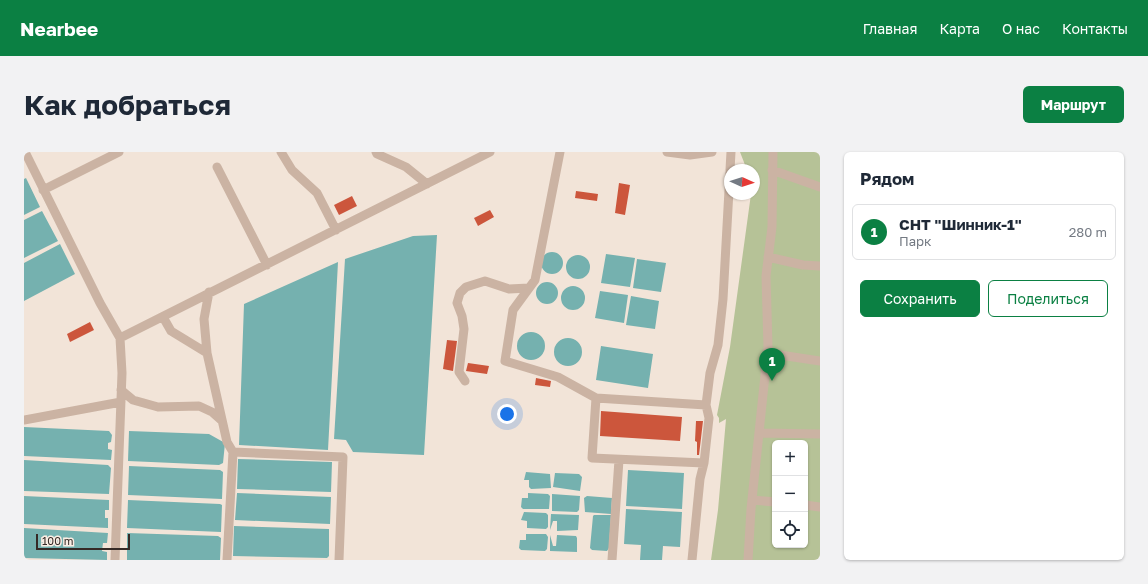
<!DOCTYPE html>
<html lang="ru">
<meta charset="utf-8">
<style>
:root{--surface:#fff;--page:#f2f2f3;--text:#1f2937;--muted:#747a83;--line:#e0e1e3;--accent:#0b8043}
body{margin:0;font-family:"Golos Text",sans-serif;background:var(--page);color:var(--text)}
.controls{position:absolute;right:12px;bottom:12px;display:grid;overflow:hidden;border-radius:6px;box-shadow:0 1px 3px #0004}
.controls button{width:36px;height:36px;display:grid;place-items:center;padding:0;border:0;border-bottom:1px solid var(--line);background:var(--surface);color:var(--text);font:20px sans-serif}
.compass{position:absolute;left:700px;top:12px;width:36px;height:36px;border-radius:50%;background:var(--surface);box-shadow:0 1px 3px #0004;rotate:93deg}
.scale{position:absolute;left:12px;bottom:10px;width:94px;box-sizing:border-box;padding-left:4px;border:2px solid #352a26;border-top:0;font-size:11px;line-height:14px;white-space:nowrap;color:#352a26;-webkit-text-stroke:3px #faeee4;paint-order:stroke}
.you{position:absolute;left:483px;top:262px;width:14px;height:14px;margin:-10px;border:3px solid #fff;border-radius:50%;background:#1a73e8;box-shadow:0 0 0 6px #1a73e833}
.badge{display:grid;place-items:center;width:26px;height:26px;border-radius:50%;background:var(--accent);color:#fff;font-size:13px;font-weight:700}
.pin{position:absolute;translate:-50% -33px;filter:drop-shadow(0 1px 2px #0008)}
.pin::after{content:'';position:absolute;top:21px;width:14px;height:12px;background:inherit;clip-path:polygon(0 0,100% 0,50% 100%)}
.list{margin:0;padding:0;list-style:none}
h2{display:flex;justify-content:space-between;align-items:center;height:52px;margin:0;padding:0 16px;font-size:17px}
h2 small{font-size:13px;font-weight:400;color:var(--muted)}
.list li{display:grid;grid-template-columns:26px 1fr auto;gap:12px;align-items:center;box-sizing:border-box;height:56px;margin:0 8px 8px;padding:0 8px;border:1px solid var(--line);border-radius:6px}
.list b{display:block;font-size:15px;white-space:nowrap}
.list p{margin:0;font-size:13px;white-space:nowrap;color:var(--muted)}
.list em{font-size:13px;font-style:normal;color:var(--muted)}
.actions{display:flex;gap:8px;padding:12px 16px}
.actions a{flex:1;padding:9px 0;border:1px solid var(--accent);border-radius:6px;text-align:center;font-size:14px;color:var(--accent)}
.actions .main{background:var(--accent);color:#fff}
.icon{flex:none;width:22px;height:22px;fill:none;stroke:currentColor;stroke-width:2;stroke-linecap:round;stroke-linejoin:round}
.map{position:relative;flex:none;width:796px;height:408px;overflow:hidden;border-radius:6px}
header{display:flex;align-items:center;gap:24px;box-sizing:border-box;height:56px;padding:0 20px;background:var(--accent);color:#fff}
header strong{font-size:19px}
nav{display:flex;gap:22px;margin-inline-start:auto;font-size:14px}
.intro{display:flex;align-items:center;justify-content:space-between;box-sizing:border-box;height:96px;padding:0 24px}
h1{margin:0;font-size:28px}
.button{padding:10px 18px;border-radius:6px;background:var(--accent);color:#fff;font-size:14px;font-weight:700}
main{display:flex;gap:24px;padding:0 24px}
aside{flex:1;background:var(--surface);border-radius:6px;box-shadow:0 1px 3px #0004}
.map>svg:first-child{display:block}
.green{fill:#b6c297;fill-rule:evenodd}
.water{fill:#75b1af}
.building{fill:#cc563c}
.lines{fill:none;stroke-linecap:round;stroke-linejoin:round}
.minor{stroke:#cbb3a3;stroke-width:9}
</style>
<header>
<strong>Nearbee</strong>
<nav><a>Главная</a><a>Карта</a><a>О нас</a><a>Контакты</a></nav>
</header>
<div class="intro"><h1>Как добраться</h1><a class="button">Маршрут</a></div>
<main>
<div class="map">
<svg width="796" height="408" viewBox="0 0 796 408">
<rect width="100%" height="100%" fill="#f2e4d8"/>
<path class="green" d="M716 0H796V408H687L694 358 702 267 695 271V266L693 263 706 195 727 42H730V18H723ZM751 291H781V393H751Z"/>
<path class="water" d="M2 26 16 55 0 63V27Z
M18 59 34 89 0 106V68Z
M413 83 400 303 329 300 322 288 310 287 321 107 389 84Z
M36 92 51 122 0 149V111Z
M517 111a11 11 0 1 1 22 0a11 11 0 1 1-22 0Z
M582 102 611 106 606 135 577 131Z
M542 115a12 12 0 1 1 24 0a12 12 0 1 1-24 0Z
M613 107 642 111 637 140 609 136Z
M314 110 304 298 215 293 220 152Z
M512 141a11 11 0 1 1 22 0a11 11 0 1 1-22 0Z
M537 146a12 12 0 1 1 24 0a12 12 0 1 1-24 0Z
M576 139 604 143 600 171 571 166Z
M607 144 635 149 631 177 602 173Z
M493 194a14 14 0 1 1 28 0a14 14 0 1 1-28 0Z
M530 200a14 14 0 1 1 28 0a14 14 0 1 1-28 0Z
M577 194 629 202 624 236 572 228Z
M0 275 85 279 88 283 87 290 84 291V297L88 298 87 308 0 304Z
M105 279 185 282 201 291 199 311 195 313 104 309Z
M214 307 308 310 307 340 213 337Z
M0 308 84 313 87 316 85 342 0 339Z
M105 314 196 318 199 320 198 347 104 343Z
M604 318 660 321 658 357 602 354Z
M502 320 526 322 527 336 507 337 505 335V328H500Z
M531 321 555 322 558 325 556 339 529 335Z
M213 341 307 345 306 372 211 368Z
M504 341 524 342 526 344 525 357H499L497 355 498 346H504Z
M528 342 556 344 555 358 553 360 528 359Z
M0 344 85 348V358H81V366H84V376L0 372Z
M563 344 588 346 587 362 561 360 560 346Z
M104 348 196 352 198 353 197 380 103 376Z
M602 357 658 360 656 395 639 394 638 408H616L617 393 600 392Z
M500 360 522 361 524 363V375L522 377 503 376V369L497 368Z
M527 362 555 363 554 378 533 379V369H529L526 378Z
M570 363H587L585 396 583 399 568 398 566 396 569 364Z
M210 374 305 377V404L303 406 209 404Z
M0 376 84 381 83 391H79L78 399 83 400V408L0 406Z
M103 381 194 384 197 386 196 408H103Z
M502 382H522L524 385 523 397 521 399 497 398 495 396 496 388H502Z
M526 383 529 394H532L533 383 552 384 553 386V400L526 399Z"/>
<path class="building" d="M595 31 606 33 601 63 591 61Z
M552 39 574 42 573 49 551 46Z
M328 44 333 54 315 63 310 53Z
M466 58 470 65 454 74 450 66Z
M66 170 70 178 46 190 43 182Z
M423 188 433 189 429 219 419 217Z
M444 211 465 214 463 222 442 219Z
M512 226 527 229 526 235 511 233Z
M577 259 658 265 656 289 576 284Z
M672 269H679L675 303H673V290L671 289Z"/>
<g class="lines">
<path class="minor" d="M1 0 76 151 96 186 98 221 91 408
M257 0 268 18 293 41 312 78
M352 0 353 2 382 15 403 32
M536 0 511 128 489 158 481 209 534 225 572 246 682 253 686 221 694 193 699 147 706 20
M643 0 666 3 688 0
M193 15 243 113
M706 18 707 0
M748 18 796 35
M19 38 95 0
M744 105 779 113 796 114
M139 165 147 179 183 201 203 290 209 300 203 408
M96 186 466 0
M183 201 180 167 185 140
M743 201 796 209
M441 229 435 220 440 177 438 164 433 151 436 141 442 135 461 129 485 137 505 136
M97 238 109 248 134 255 175 254 188 260 197 268
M572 246 568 306 680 311
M0 268 97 250
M735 281 796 282
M209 300 319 305 315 408
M728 348 751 350
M781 353 796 355
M588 408 595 308
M668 408 676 327 680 311 685 266 682 253
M724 408 727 357 744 195 742 124 748 75 749 0"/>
</g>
</svg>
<div class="controls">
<button>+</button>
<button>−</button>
<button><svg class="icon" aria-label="locate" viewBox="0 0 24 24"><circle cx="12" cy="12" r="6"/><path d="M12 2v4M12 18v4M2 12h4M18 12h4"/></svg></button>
</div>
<svg class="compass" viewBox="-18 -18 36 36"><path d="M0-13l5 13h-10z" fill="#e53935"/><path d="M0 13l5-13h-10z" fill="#747a83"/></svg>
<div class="scale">100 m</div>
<div class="you"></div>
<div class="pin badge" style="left:748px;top:229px">1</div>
</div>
<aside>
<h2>Рядом<small></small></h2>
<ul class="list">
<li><span class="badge">1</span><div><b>СНТ &quot;Шинник-1&quot;</b><p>Парк</p></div><em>280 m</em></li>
</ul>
<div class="actions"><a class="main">Сохранить</a><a>Поделиться</a></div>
</aside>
</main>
